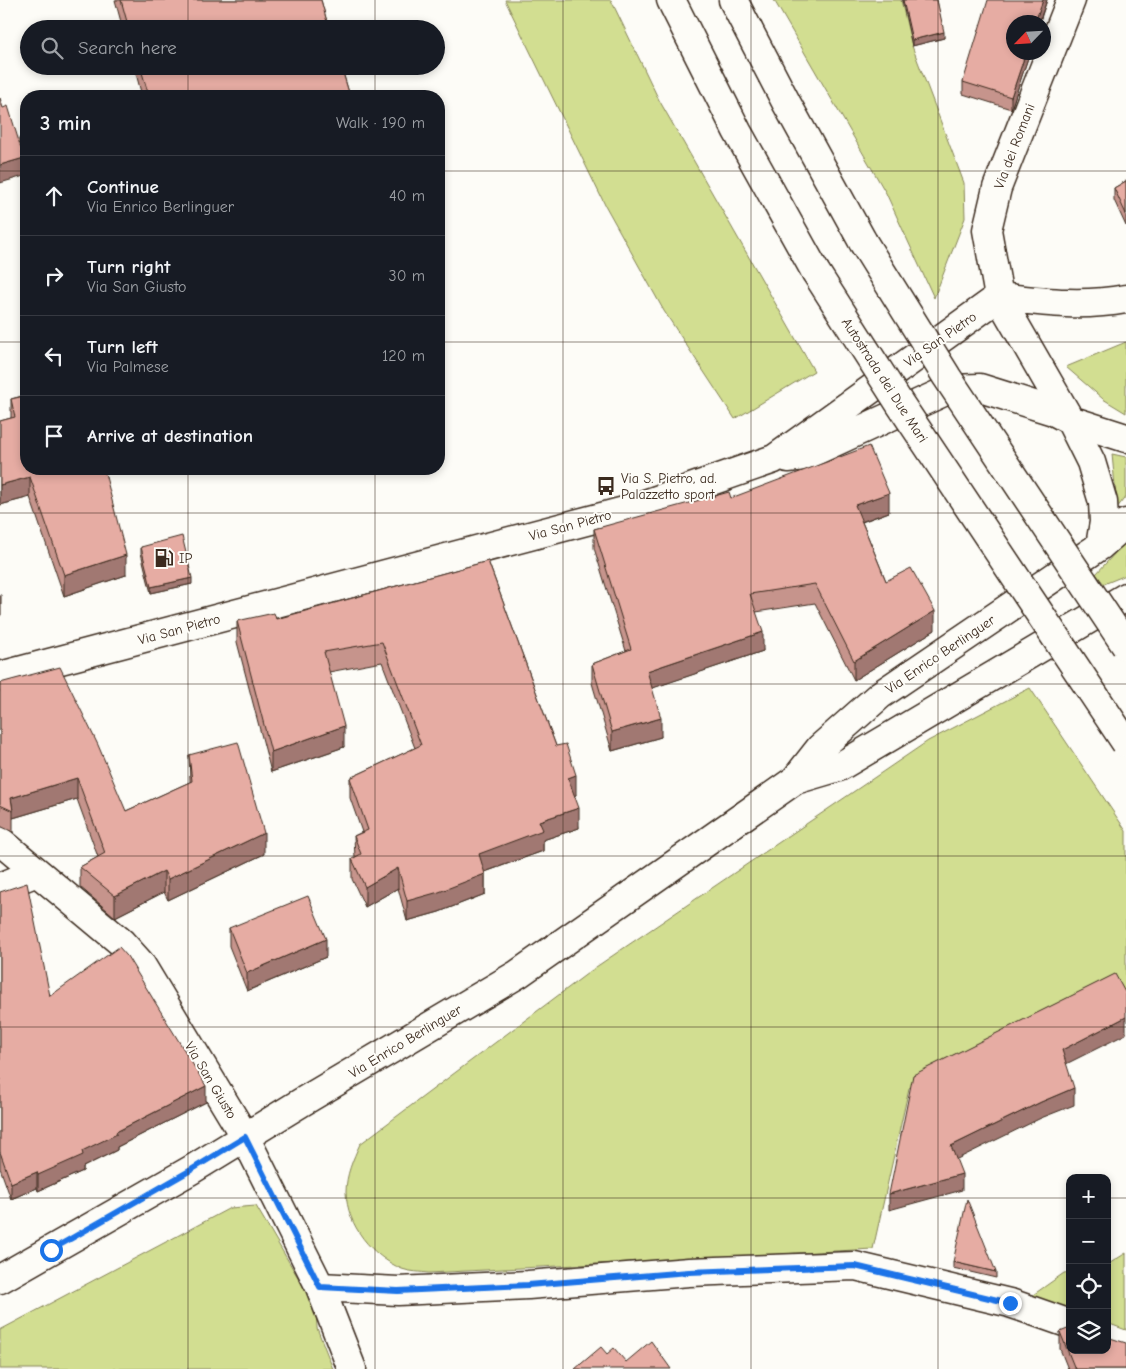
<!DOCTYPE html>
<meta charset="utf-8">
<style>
:root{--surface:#171b24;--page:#242831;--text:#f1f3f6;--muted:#9ea1a6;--line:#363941}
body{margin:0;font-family:"Comic Neue",sans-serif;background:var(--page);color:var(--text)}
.controls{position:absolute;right:15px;bottom:15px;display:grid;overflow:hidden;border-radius:10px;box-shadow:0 2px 8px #0003}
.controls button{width:45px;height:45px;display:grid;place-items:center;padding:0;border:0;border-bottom:1px solid var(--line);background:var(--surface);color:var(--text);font:25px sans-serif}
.compass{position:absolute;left:1006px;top:15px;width:45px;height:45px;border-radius:50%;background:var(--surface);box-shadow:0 2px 8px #0003;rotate:245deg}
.stop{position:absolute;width:15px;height:15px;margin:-11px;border:4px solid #1a73e8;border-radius:50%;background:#fff}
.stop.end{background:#1a73e8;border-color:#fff;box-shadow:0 1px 5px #0008}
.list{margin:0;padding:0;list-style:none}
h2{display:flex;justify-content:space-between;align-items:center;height:65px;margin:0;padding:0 20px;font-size:21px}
h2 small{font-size:16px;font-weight:400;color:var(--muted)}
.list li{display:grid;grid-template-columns:32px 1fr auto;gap:15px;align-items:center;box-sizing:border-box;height:80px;padding:0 20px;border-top:1px solid var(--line)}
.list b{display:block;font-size:19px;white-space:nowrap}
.list p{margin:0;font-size:16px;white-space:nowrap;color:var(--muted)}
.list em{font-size:16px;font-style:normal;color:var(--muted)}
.icon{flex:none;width:28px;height:28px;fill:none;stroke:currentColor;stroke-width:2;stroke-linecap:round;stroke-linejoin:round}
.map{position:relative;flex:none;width:1126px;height:1369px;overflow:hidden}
.search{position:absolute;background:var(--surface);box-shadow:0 2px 8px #0003;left:20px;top:20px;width:425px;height:55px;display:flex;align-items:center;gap:12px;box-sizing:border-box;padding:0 18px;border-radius:28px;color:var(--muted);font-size:19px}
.panel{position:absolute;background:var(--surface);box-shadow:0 2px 8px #0003;left:20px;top:90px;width:425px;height:385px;border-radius:20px}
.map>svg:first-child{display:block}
.green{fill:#d2de91;stroke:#868458}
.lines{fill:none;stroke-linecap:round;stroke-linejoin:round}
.street-casing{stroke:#3b2a1e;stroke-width:31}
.secondary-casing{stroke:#3b2a1e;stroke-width:31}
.highway-casing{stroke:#3b2a1e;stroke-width:31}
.street{stroke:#fdfcf7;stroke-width:28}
.secondary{stroke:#fdfcf7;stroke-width:28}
.highway{stroke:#fdfcf7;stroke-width:28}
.highway-bridge-casing{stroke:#3b2a1e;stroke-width:31;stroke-linecap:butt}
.highway-bridge{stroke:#fdfcf7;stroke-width:28}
.wall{fill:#c6948c;stroke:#3b2a1e}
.shaded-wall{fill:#a17872;stroke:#3b2a1e}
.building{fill:#e6aca3;stroke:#3b2a1e}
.route{stroke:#1a73e8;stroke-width:6}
.grid{fill:none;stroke:#3b2a1e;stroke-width:1;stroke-opacity:0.55}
.labels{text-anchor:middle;stroke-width:4;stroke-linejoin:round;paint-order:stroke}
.street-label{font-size:14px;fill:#3b2a1e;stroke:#fdfcf7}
.poi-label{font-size:14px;fill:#3b2a1e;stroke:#fdfcf7;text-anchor:start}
</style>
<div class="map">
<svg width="1126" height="1369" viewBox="0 0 1126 1369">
<rect width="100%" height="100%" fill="#fdfcf7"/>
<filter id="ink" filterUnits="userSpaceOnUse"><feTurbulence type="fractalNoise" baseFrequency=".02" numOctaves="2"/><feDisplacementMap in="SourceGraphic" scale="10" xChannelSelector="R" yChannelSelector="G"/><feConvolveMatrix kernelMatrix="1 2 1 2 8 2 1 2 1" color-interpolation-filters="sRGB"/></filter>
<g filter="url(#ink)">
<path class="green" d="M505 0H611L659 100 814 371 735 419 664 311 605 205Z
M774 0H901L912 46 964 183 965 218 934 298 886 193Z
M1126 342V413L1103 399 1066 367Z
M1112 454 1126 457V496L1117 508Z
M1126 541V575L1104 584 1096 574Z
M1030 688 1126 831V1001L1089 1000 909 1088 873 1249 429 1273C421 1272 410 1272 402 1269 372 1256 347 1226 346 1192 346 1175 353 1159 360 1144L596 967 928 741Z
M256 1206 316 1308 317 1328 333 1369H0V1330L230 1208Z
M1126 1253V1330L1107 1323V1265Z
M1070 1272V1310L1030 1297 1064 1273Z"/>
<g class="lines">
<g class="street-casing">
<path id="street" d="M788 458 804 456 950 389 980 388 1053 411 1070 420 1126 438
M0 676 628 510 774 459 999 297
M0 841 122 943 140 963 245 1137 320 1287 352 1369
M0 887 37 872
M320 1287 398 1291 528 1285 689 1272 855 1266 1010 1303 1070 1324"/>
</g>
<g class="secondary-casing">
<path id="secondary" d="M1071 0 997 188 987 230 999 297 1070 420 1091 462 1103 502 1104 522 1100 546
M999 297C1044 302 1081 307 1126 299
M795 780 839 767 1126 597
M0 1279 191 1170 302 1102 518 974 795 780 820 748 880 695 1100 546 1126 523"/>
</g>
<g class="highway-casing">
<path id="highway" d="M671 0 737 131 815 271
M733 0 787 104 863 242"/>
</g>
<use href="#street" class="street"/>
<use href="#secondary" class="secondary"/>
<use href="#highway" class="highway"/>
<g class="highway-bridge-casing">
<path id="highway-bridge" d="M863 242 947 377 1126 646
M815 271 900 404 1126 743"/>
</g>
<use href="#highway-bridge" class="highway-bridge"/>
</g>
<path class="wall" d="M115 0H321L329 29H123Z
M902 0H937L944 38 912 46Z
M1047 0 1011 109 963 94V82Z
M134 66H341L350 96H142Z
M1126 181V226L1114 200V188Z
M22 391 126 575 64 596 30 497 0 505V421L11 418V399L22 396Z
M731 498 889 512 862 522 886 581 935 630 854 680 815 603 756 612 763 651 652 688 661 737 612 751 592 683V664L626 651 594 548V529Z
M141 547 192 584 151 593 141 553Z
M488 561 556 746 576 795H574L579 828 543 840V851L485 872V894L439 912 407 921 398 888 365 907 352 879V859L355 858 354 836 362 832 350 798V778L415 748 382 662 329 672 344 747 271 772 237 642V621L276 619Z
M0 683 126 811 190 782 189 755 264 854 168 900 164 892 115 917 80 887V867L98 857 77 799 13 818V832L0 826Z
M0 892 50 996 206 1102 117 1147V1150L83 1167V1171L38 1191 37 1188 11 1199 0 1168Z
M229 928 326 957 247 991 229 946Z
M953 1262 996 1272V1278L953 1268Z
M1060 1332 1126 1369H1068L1060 1349Z"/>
<path class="shaded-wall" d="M1043 0H1047L1039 22H1035Z
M944 32V38L912 46V40Z
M1026 52H1030L1011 109V97Z
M24 158V176L0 183V165Z
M30 477V497L0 505V485Z
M889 493V512L855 524V505Z
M126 555V575L64 596V575Z
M192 578V584L151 593V587Z
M0 595H1V615L0 616Z
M935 611V630L854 680V661Z
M763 632V651L647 690V671Z
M661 718V737L612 751V732Z
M344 726V747L271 772V752Z
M576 775V795L568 798V778Z
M77 778V799L13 818V811L11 798Z
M579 808V828L543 840V851L479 874V854L539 821Z
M264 833V854L168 900V879Z
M398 868V888L365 907V887Z
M164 871V892L115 917V896Z
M485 874V894L439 912 407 921V901Z
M326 939V957L247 991V973Z
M1126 1017V1034L1062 1066V1050Z
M206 1086V1102L117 1147V1150L83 1167V1171L38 1191V1175L116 1132Z
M1074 1088V1105L1041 1118 951 1162V1146L1041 1102Z
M37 1172V1188L11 1199V1183Z
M962 1174V1190L889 1210V1194Z"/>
<path class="building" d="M121 0H321L329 29H129Z
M903 0H937L944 32 912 40Z
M988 0H1043L1035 22H1014V52H1026L1011 97 963 82Z
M140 66H341L350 96H149Z
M0 98 3 108 8 106 24 158 0 165Z
M1126 181V214L1114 188Z
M26 390V469H104L126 555 64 575 30 477 0 485V421L15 417 11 399 24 396 22 391Z
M869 446 889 493 855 505 886 581 911 568 935 611 854 661 815 584 750 594 763 632 647 671 661 718 612 732 592 664 631 649 594 529 729 492 731 498Z
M182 536 192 578 151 587 141 547Z
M488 561 556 746 566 744 576 775 568 778 579 808 539 821 543 830 479 854 485 874 439 892 407 901 398 868 365 887 352 859 361 854 354 836 368 830 350 778 421 745 382 642 324 652 344 726 271 752 237 621 274 613 276 619Z
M60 667 98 745 126 811 192 781 189 755 238 742 264 833 168 879 164 871 115 896 80 867 105 853 77 778 11 798 13 811 0 805V683Z
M27 883 50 996 119 947 127 956 206 1086 116 1132 117 1134 82 1151 83 1155 38 1175 37 1172 11 1183 0 1152V892Z
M308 896 326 939 247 973 229 928Z
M1115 974 1126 994V1017L1062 1050 1074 1088 1041 1102 951 1146 962 1174 889 1194 913 1075Z
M967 1199 996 1272 953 1262Z
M1070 1328V1350H1107V1337L1126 1343V1369H1075L1060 1332Z
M651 1341 671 1369H575L601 1347 607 1354 614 1348 626 1362Z"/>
</g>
<g class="lines" filter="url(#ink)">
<path class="route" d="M51 1250 191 1170 245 1137 320 1287 398 1291 528 1285 689 1272 855 1266 1010 1303"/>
</g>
<path class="grid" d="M188 0V29M375 0V29M563 0V1369M751 0V1369M938 0V1369M188 66V96M375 66V96M0 171H26M439 171H1126M0 342H26M439 342H1126M188 469V1369M375 469V1369M0 513H1126M0 684H1126M0 856H1126M0 1027H1126M0 1198H1070M1107 1198H1126"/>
<defs>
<g id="bus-bare" transform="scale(1.5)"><path d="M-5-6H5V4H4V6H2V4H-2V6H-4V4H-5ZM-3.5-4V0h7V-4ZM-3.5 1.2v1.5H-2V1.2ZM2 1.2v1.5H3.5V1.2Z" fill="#3b2a1e" stroke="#fdfcf7" stroke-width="2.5" paint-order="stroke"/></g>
<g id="fuel-bare" transform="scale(1.5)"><path d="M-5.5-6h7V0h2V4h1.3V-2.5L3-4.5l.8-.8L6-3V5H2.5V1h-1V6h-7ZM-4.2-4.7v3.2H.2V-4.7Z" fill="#3b2a1e" stroke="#fdfcf7" stroke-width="2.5" paint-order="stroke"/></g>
</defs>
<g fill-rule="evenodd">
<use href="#bus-bare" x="606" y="486"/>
<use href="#fuel-bare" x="164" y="558"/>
</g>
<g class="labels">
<g class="street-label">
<text transform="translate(1014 146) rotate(-69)" y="5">Via dei Romani</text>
<text transform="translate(940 339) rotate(-35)" y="5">Via San Pietro</text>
<text transform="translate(885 380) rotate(57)" y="5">Autostrada dei Due Mari</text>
<text transform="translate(570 525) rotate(-15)" y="5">Via San Pietro</text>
<text transform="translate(179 629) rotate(-15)" y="5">Via San Pietro</text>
<text transform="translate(940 654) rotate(-34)" y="5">Via Enrico Berlinguer</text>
<text transform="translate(405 1041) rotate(-31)" y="5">Via Enrico Berlinguer</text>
<text transform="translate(211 1080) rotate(59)" y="5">Via San Giusto</text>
</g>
<g class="poi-label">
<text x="621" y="483">Via S. Pietro, ad.<tspan x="621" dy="16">Palazzetto sport</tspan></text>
<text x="179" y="563">IP</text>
</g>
</g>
</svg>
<div class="controls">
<button>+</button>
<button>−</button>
<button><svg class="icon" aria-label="locate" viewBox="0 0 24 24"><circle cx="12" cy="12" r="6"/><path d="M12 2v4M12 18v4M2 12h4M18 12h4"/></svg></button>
<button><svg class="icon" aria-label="layers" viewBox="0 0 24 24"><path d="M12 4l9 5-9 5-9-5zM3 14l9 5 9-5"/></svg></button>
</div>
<svg class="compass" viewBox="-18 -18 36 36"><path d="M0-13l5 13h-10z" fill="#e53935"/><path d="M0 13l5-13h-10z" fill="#9ea1a6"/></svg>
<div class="stop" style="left:51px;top:1250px"></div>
<div class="stop end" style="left:1010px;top:1303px"></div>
<div class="search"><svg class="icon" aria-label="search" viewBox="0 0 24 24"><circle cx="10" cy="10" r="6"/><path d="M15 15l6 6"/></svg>Search here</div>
<section class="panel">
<h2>3 min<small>Walk · 190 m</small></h2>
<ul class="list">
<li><svg class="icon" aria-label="ahead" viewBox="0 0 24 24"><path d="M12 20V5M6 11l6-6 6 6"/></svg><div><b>Continue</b><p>Via Enrico Berlinguer</p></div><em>40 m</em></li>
<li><svg class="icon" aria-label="right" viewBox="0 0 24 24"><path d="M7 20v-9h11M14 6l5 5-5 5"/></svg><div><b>Turn right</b><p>Via San Giusto</p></div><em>30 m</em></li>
<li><svg class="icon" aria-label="left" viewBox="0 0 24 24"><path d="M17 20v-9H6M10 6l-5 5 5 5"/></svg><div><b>Turn left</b><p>Via Palmese</p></div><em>120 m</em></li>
<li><svg class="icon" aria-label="arrive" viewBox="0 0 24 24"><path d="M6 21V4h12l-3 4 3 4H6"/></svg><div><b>Arrive at destination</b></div></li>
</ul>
</section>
</div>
